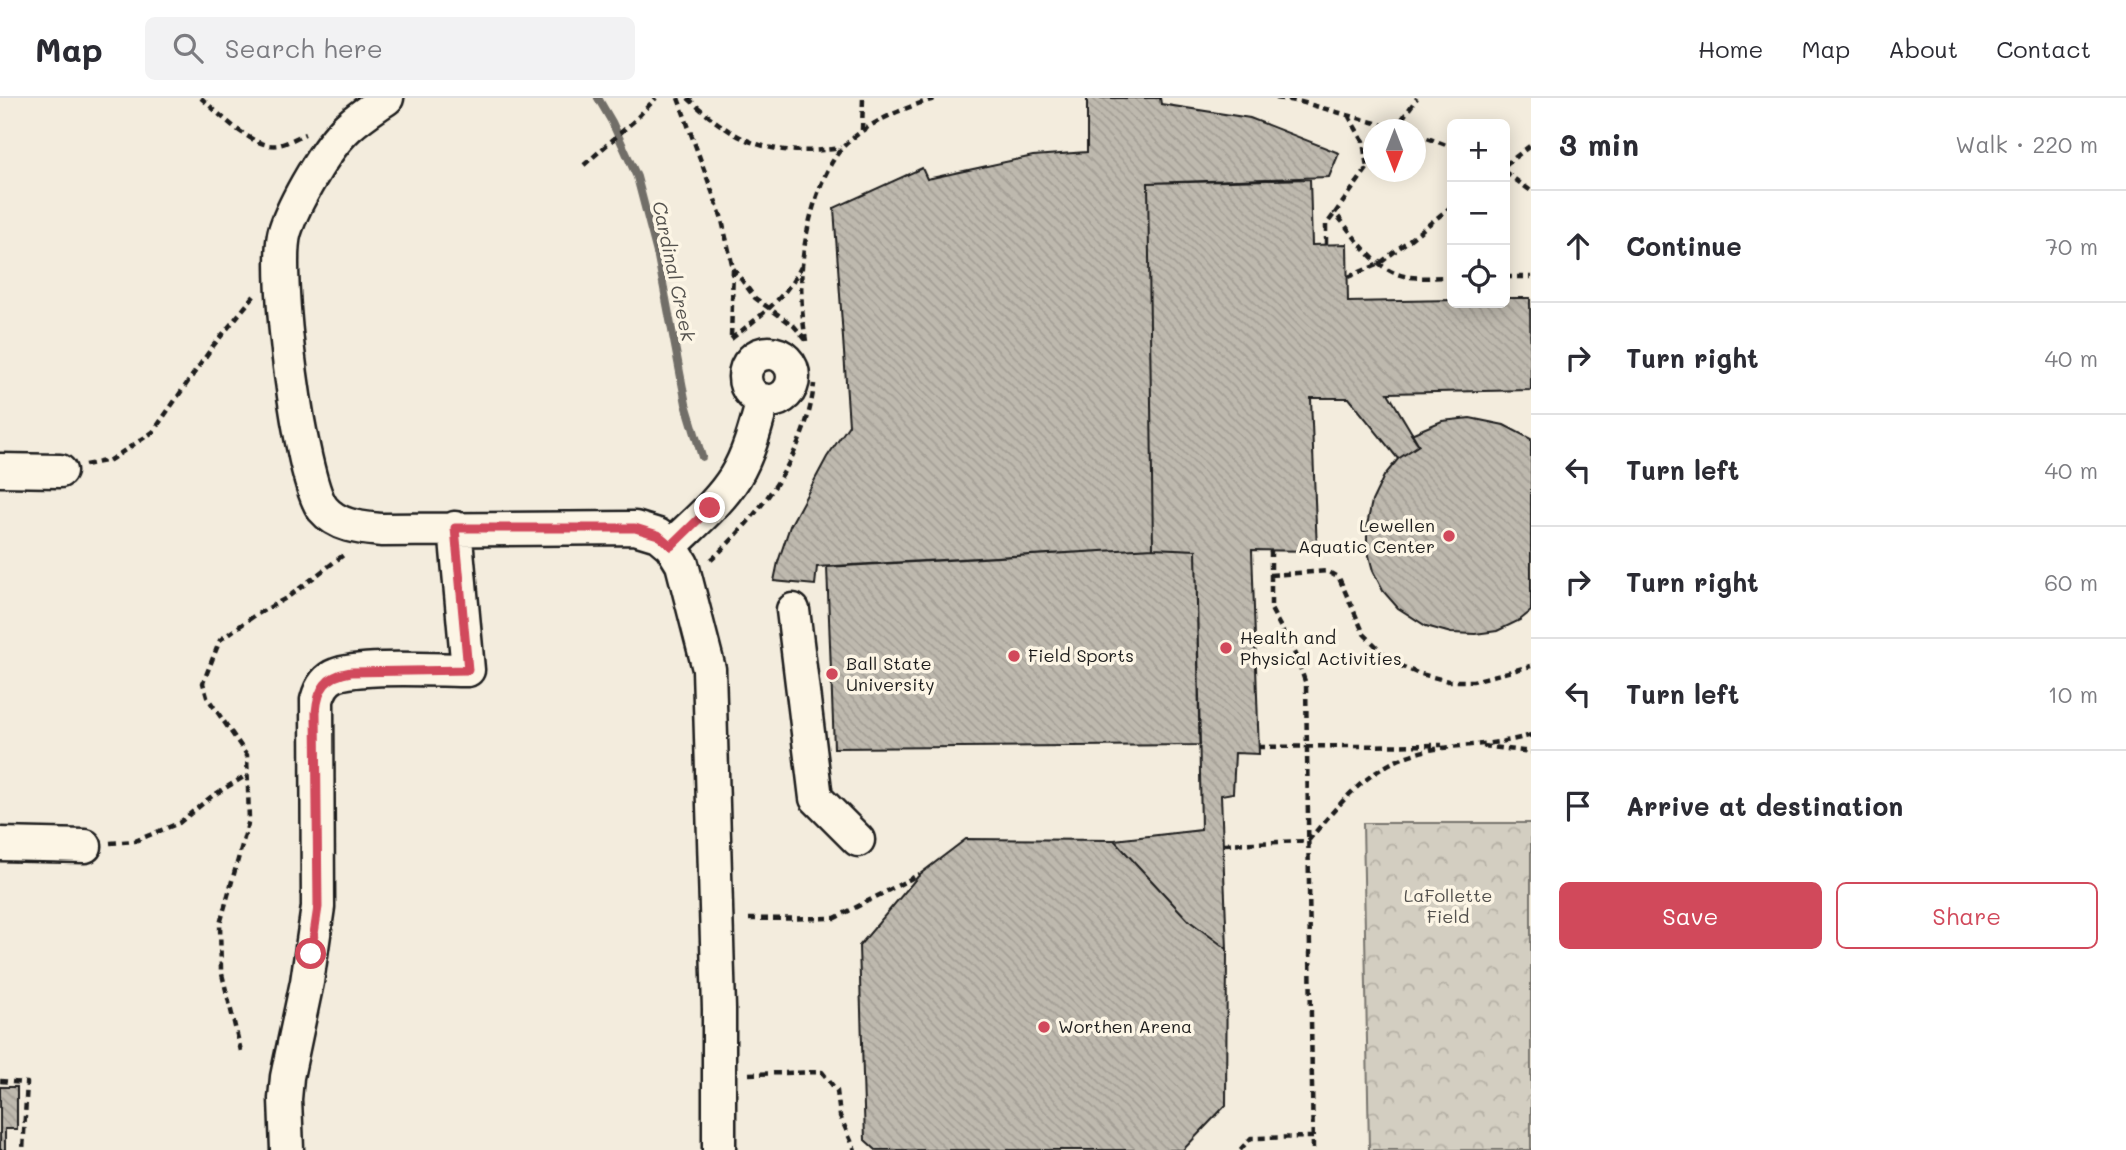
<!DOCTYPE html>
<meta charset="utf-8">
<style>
:root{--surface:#fff;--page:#f2f2f3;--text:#2b2b33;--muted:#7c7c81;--line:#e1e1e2;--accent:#d1495b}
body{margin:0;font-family:Mali,sans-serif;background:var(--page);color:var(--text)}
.controls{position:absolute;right:21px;top:21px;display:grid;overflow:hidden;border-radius:10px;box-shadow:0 4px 18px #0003}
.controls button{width:63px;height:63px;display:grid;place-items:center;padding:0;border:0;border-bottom:2px solid var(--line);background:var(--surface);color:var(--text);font:35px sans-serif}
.compass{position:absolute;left:1363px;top:21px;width:63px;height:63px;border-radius:50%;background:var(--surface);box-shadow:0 4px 18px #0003;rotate:180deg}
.stop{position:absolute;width:21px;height:21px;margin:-16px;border:5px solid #d1495b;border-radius:50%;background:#fff}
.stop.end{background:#d1495b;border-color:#fff;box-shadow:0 2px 7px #0008}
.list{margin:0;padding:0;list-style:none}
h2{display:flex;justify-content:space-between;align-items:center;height:91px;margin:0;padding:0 28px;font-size:30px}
h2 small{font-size:23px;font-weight:400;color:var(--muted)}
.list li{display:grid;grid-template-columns:46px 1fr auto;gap:21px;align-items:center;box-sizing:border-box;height:112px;padding:0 28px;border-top:2px solid var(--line)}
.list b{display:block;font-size:26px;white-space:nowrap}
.list em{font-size:23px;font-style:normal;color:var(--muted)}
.actions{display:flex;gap:14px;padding:21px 28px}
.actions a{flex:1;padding:16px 0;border:2px solid var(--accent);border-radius:10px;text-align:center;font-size:24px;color:var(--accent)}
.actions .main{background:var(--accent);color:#fff}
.icon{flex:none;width:38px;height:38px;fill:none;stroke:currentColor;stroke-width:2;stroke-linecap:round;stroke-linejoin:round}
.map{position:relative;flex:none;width:1531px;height:1052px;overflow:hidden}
header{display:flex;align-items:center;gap:42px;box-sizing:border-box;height:98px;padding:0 35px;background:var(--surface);border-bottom:2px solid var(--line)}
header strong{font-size:33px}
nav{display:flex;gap:38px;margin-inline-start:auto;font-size:24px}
.search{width:490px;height:63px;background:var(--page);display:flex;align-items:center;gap:18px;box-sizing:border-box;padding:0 24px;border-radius:10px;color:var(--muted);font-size:26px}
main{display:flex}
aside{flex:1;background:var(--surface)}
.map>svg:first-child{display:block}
.park{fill:url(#park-crowns);stroke:#78756e;stroke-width:2}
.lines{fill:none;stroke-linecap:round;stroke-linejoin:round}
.stream{stroke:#716e68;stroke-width:8}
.building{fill:url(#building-back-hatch);stroke:#1c1c1c;stroke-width:2}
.minor-casing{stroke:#1c1c1c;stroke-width:37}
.path{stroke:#1c1c1c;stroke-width:4.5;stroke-dasharray:7 5;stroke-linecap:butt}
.minor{stroke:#fcf5e5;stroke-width:32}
.route{stroke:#d1495b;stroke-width:9}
.poi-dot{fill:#d1495b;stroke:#fcf5e5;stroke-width:2.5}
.labels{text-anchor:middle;stroke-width:7;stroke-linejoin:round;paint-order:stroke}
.poi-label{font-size:18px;fill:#1c1c1c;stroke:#fcf5e5;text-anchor:start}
.park-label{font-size:18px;fill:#53514e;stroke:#fcf5e5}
.water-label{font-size:19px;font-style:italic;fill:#55534f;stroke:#fcf5e5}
</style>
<header>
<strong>Map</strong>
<div class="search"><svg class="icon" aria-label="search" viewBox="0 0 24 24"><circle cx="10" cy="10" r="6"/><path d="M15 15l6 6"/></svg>Search here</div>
<nav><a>Home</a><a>Map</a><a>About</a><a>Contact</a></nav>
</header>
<main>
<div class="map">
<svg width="1531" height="1052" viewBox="0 0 1531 1052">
<defs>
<pattern id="park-crowns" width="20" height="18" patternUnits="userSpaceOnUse" patternTransform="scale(1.75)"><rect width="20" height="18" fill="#d3cec1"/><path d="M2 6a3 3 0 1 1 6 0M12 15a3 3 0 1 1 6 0" fill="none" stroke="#b5b0a5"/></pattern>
<pattern id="building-back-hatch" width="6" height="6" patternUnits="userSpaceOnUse" patternTransform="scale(1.75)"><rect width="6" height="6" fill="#beb9ae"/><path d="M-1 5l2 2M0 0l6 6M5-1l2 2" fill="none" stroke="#a39e95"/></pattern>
</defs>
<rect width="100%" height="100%" fill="#f3ecdd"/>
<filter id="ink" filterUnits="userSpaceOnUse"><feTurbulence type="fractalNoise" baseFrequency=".0143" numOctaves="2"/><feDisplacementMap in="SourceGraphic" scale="14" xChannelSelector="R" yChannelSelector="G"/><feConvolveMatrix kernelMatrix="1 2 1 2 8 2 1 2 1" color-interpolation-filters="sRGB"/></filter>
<g filter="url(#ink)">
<path class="park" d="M1363 725H1531V1052H1369Z"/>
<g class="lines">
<path class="stream" d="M598 0 612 24 637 79 658 159 686 306 702 359"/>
</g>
<path class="building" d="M1087 0H1160L1161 6 1250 20 1339 55 1329 79 1148 85 1153 450 817 469 815 487 774 483 778 464 790 428 827 359 849 327 834 110 922 70 927 81 1033 58 1087 54Z
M1310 81 1312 147 1347 146 1348 204 1452 202V205H1505V200H1530L1531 292 1388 295 1419 347 1398 361 1349 300H1311L1317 453 1252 452 1259 656 1235 655 1233 695 1221 697 1227 851 1188 822 1114 742 1201 732 1196 452 1153 450 1148 85Z
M1470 320 1504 327 1531 341V513L1520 522 1497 533 1475 536 1451 535 1426 528 1398 510 1383 493 1373 473 1367 450V427L1372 403 1384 378 1398 361 1419 347 1411 336 1442 323Z
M1153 450 1196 452 1200 647 834 650 827 469Z
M966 741 1114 742 1188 822 1227 851 1226 1007 1183 1052H876L865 1042 859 848 920 776Z
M0 989H17V1031H5V1052H0Z"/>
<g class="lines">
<g class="minor-casing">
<path id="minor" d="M387 0C374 9 360 18 348 29 326 49 294 105 285 133 273 172 300 382 323 411 338 429 362 430 382 432L635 430 658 437 671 448 682 466 709 571 719 911V1052
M745 279a24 24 0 1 1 48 0a24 24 0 1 1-48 0Z
M0 372 60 373
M671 448C693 426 719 405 735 379 749 356 756 328 763 302
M793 512 816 700 858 742
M0 746 85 748
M287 1052 285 1001 287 979 307 884 318 809 317 602C320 591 325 581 336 577 360 567 438 572 468 572L455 430"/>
</g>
<path class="path" d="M201 0C220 16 253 52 279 47 288 45 297 39 305 36
M678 0 721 118 733 170 731 241
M688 0C739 48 773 59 841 50
M1276 0 1301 4 1401 32
M1348 17 1363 43 1367 70
M1395 31 1417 0
M862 32 863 0
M1416 36 1452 49
M1374 61 1335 115C1353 136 1371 166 1397 176 1414 182 1435 179 1452 179
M584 67 634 23 656 0
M1505 67 1531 47
M1505 74 1531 93
M1326 146V127L1335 115
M733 170 755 200 794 228 806 242
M1348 179 1379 166 1452 108
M1505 179H1531
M731 241C760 218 784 202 801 169
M806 243C802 219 800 192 802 168 805 133 819 74 844 48 868 24 905 9 938 0
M85 367 110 362 153 334 213 248 254 198
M1271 452V511L1296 558 1306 586 1313 1052
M711 462C760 417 807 355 814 286
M1270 477 1327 473 1339 480 1364 536 1392 564 1417 575 1448 583H1473L1531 568
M1483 648 1531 654
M1258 649 1442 647
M110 745 135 743 179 725 212 698 247 677
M1224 746 1308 743C1344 700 1376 660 1435 651 1467 646 1500 647 1531 637
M749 821 835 820 920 776
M241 953 221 872 220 826 249 722 247 657 207 599 203 585 220 542 254 518 288 499 346 455
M749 976 822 974 837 993 840 1018 855 1052
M0 983 27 985 23 1052
M1240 1052 1251 1040 1313 1039"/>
<use href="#minor" class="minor"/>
</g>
</g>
<g class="lines" filter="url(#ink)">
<path class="route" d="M311 856 318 809 316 614C318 590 326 578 351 574L468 572 455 430H635L658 437 671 448 710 410"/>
</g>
<g class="poi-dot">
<circle cx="1449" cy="438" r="7"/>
<circle cx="1226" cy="550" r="7"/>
<circle cx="1014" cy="558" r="7"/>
<circle cx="832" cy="576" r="7"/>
<circle cx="1044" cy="929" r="7"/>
</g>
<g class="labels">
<g class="poi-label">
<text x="1435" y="434" text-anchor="end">Lewellen<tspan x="1435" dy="21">Aquatic Center</tspan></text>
<text x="1240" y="546">Health and<tspan x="1240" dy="21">Physical Activities</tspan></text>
<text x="1028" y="564">Field Sports</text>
<text x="846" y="572">Ball State<tspan x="846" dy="21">University</tspan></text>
<text x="1058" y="935">Worthen Arena</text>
</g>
<g class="park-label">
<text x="1448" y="804">LaFollette<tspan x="1448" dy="21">Field</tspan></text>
</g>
<g class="water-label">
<text transform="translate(674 173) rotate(78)" y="7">Cardinal Creek</text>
</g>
</g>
</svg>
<div class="controls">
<button>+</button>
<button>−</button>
<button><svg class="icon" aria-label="locate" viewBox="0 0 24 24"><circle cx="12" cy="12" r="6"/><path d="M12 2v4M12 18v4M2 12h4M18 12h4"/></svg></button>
</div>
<svg class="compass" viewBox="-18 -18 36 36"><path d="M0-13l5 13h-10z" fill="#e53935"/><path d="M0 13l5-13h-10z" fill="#7c7c81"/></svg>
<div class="stop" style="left:311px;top:856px"></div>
<div class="stop end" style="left:710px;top:410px"></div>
</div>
<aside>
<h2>3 min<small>Walk · 220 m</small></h2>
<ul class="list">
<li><svg class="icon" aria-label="ahead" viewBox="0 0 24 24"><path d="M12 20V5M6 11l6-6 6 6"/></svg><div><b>Continue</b></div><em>70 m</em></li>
<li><svg class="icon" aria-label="right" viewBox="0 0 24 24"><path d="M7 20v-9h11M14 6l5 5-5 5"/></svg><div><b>Turn right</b></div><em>40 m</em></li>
<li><svg class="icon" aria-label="left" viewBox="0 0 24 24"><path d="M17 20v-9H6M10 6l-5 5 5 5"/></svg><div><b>Turn left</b></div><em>40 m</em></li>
<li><svg class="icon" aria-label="right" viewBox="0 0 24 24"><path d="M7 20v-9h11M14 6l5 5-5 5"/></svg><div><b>Turn right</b></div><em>60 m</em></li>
<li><svg class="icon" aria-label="left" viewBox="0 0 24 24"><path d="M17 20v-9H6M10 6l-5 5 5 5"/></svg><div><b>Turn left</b></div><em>10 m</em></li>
<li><svg class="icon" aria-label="arrive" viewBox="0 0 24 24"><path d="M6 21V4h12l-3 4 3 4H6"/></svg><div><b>Arrive at destination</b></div></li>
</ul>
<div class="actions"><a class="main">Save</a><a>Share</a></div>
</aside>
</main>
